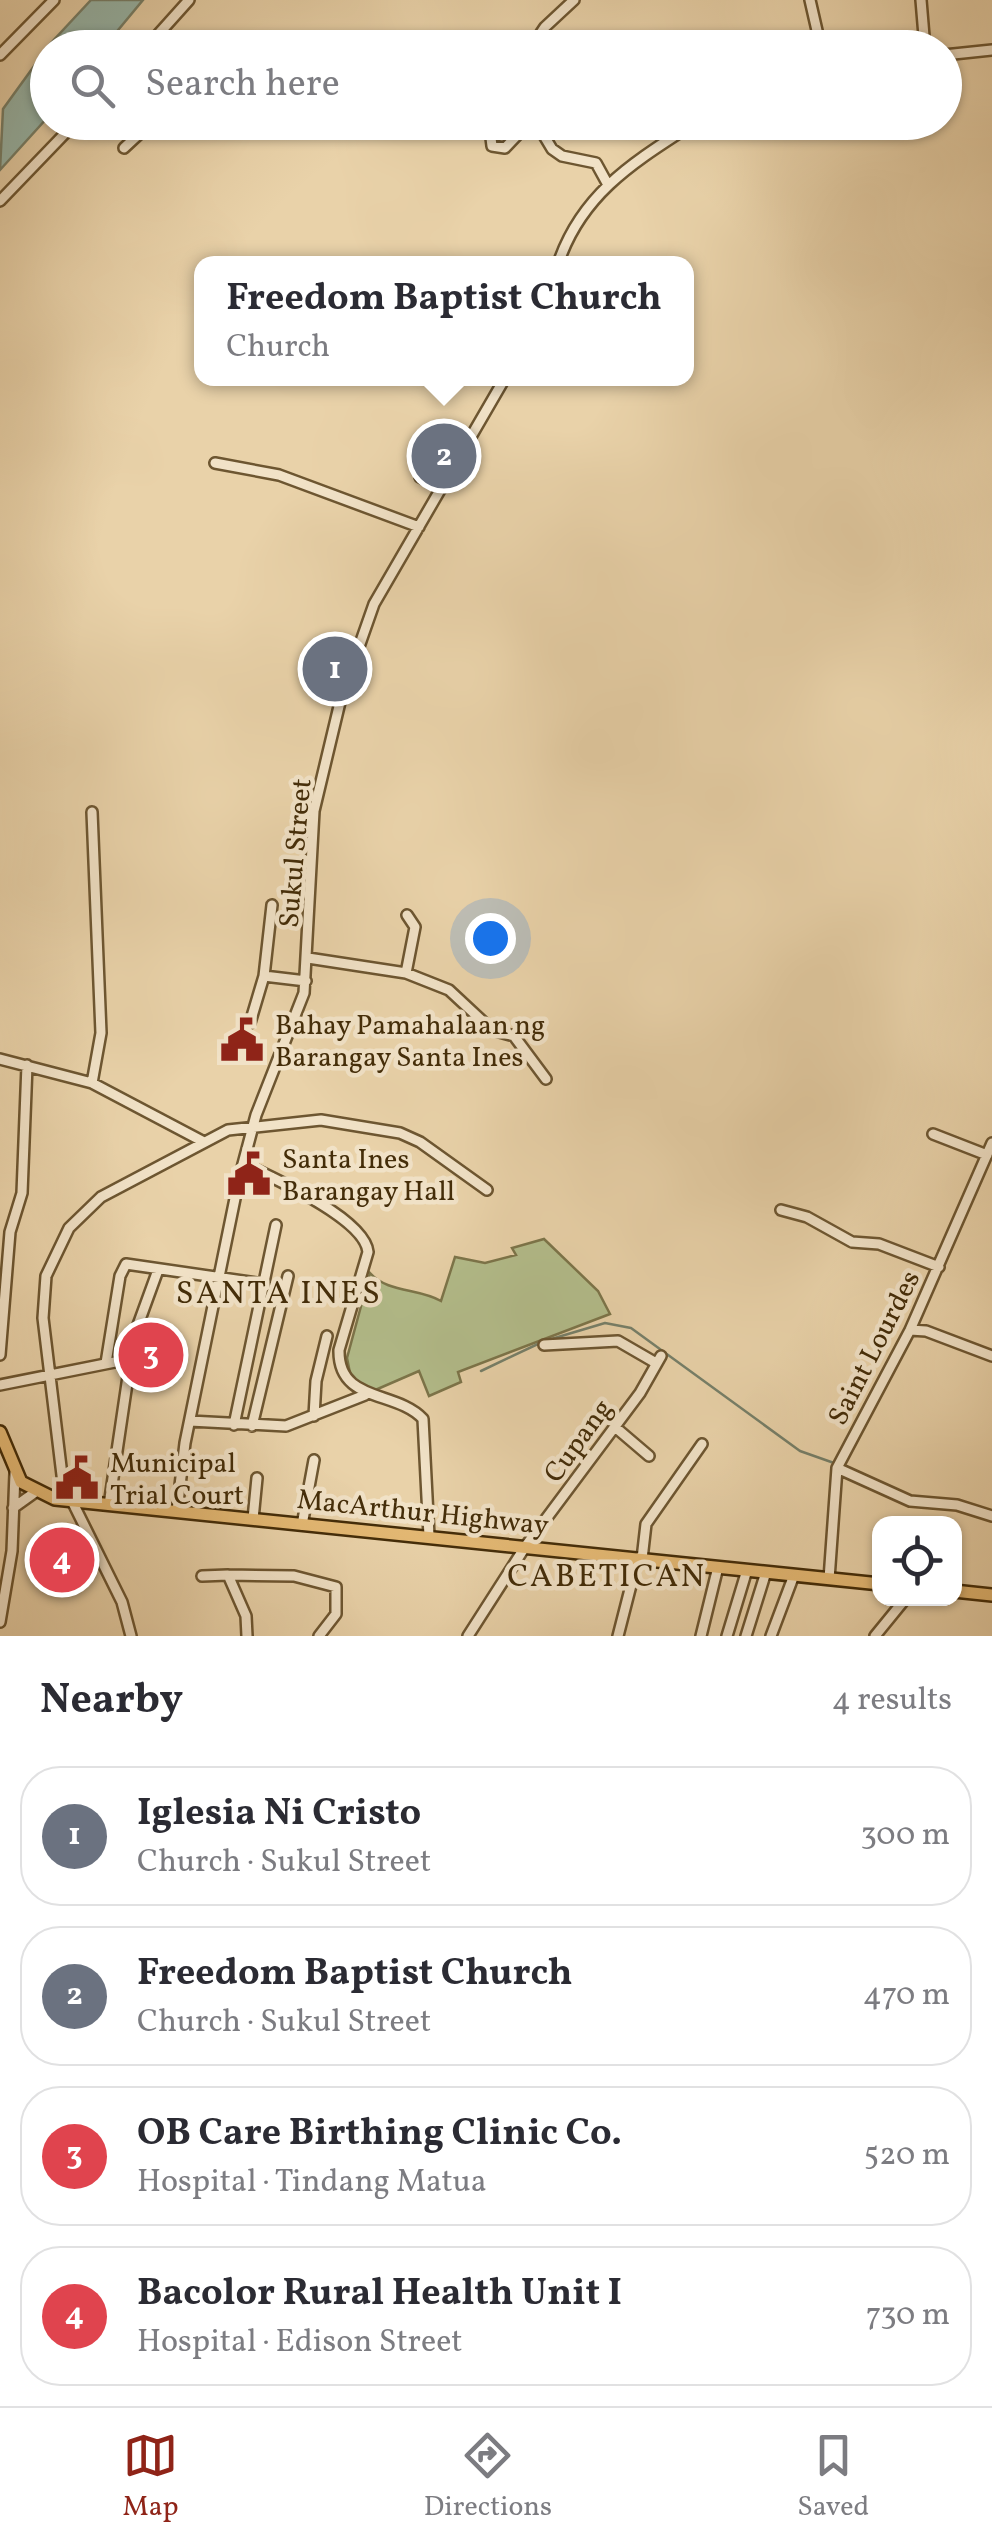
<!DOCTYPE html>
<meta charset="utf-8">
<style>
:root{--surface:#fff;--page:#f7f7f7;--text:#2b2b33;--muted:#7c7c81;--line:#e1e1e2;--accent:#8f2418}
body{margin:0;font-family:Vollkorn,serif;background:var(--page);color:var(--text)}
.controls{position:absolute;right:30px;bottom:30px;display:grid;overflow:hidden;border-radius:20px;box-shadow:0 2px 8px #0004}
.controls button{width:90px;height:90px;display:grid;place-items:center;padding:0;border:0;border-bottom:2px solid var(--line);background:var(--surface);color:var(--text);font:50px sans-serif}
.you{position:absolute;left:490px;top:938px;width:35px;height:35px;margin:-25px;border:8px solid #fff;border-radius:50%;background:#1a73e8;box-shadow:0 0 0 15px #1a73e833}
.badge{display:grid;place-items:center;width:65px;height:65px;border-radius:50%;background:var(--accent);color:#fff;font-size:32px;font-weight:700}
.pin{position:absolute;translate:-50% -50%;border:5px solid #fff;box-shadow:0 2px 10px #0006}
.popup{position:absolute;left:194px;top:256px;width:500px;height:130px;box-sizing:border-box;display:grid;place-content:center;border-radius:20px;background:var(--surface);filter:drop-shadow(0 2px 8px #0005);font-size:32px;white-space:nowrap;color:var(--muted)}
.popup b{font-size:38px;color:var(--text)}
.popup::after{content:'';position:absolute;left:50%;top:100%;margin-left:-20px;border:20px solid transparent;border-top-color:var(--surface)}
.list{margin:0;padding:0;list-style:none}
h2{display:flex;justify-content:space-between;align-items:center;height:130px;margin:0;padding:0 40px;font-size:42px}
h2 small{font-size:32px;font-weight:400;color:var(--muted)}
.list li{display:grid;grid-template-columns:65px 1fr auto;gap:30px;align-items:center;box-sizing:border-box;height:140px;margin:0 20px 20px;padding:0 20px;border:2px solid var(--line);border-radius:40px}
.list b{display:block;font-size:38px;white-space:nowrap}
.list p{margin:0;font-size:32px;white-space:nowrap;color:var(--muted)}
.list em{font-size:32px;font-style:normal;color:var(--muted)}
.icon{flex:none;width:55px;height:55px;fill:none;stroke:currentColor;stroke-width:2;stroke-linecap:round;stroke-linejoin:round}
.map{position:relative;flex:none;width:992px;height:1636px;overflow:hidden}
.search{position:absolute;background:var(--surface);box-shadow:0 2px 8px #0004;left:30px;right:30px;top:30px;height:110px;display:flex;align-items:center;gap:25px;box-sizing:border-box;padding:0 35px;border-radius:55px;color:var(--muted);font-size:38px}
.sheet{height:770px;background:var(--surface)}
nav{display:flex;justify-content:space-around;align-items:center;box-sizing:border-box;height:140px;border-top:2px solid var(--line);background:var(--surface);font-size:28px;color:var(--muted)}
nav a{display:grid;justify-items:center;gap:5px}
nav .on{color:var(--accent)}
.map>svg:first-child{display:block}
.green{fill:#b3bd8b;stroke:#7c754a;stroke-width:2.5}
.water{fill:#97b7ab;stroke:#76806a;stroke-width:2.5}
.lines{fill:none;stroke-linecap:round;stroke-linejoin:round}
.stream{stroke:#76806a;stroke-width:2.5}
.minor-casing{stroke:#6d5631;stroke-width:14}
.major-casing{stroke:#442d09;stroke-width:16}
.minor{stroke:#f1e2c7;stroke-width:9}
.major{stroke:#e4b974;stroke-width:11}
.labels{text-anchor:middle;stroke-width:9;stroke-linejoin:round;paint-order:stroke}
.street-label{font-size:28px;fill:#442d09;stroke:#f1e2c7}
.poi-label{font-size:28px;fill:#442d09;stroke:#f1e2c7;text-anchor:start}
.quarter-label{font-size:32px;letter-spacing:2.5px;fill:#442d09;stroke:#f1e2c7}
</style>
<div class="map">
<svg width="992" height="1636" viewBox="0 0 992 1636">
<rect width="100%" height="100%" fill="#e9d2a9"/>
<filter id="stains"><feTurbulence type="fractalNoise" baseFrequency=".002" numOctaves="4"/><feColorMatrix values="0 0 0 0 .2 0 0 0 0 .09 0 0 0 0 .02 0 0 0 .5 -.17"/></filter>
<radialGradient id="worn" r=".72"><stop offset=".6" stop-color="#630" stop-opacity="0"/><stop offset="1" stop-color="#630" stop-opacity=".3"/></radialGradient>
<path class="green" d="M544 1239 598 1291 610 1314 458 1372 461 1382 429 1396 419 1371 373 1391 351 1378 347 1358 370 1273C388 1293 418 1288 441 1301L455 1257 485 1263 516 1255 512 1248Z"/>
<path class="water" d="M91 0H143L104 47 48 48 47 118 0 170 3 109 50 44Z"/>
<g class="lines">
<path class="stream" d="M548 1340 605 1323 631 1328 800 1451 834 1463
M481 1371 540 1343
M842 1465 862 1475
M965 1503 992 1511"/>
<g class="minor-casing">
<path id="minor" d="M810 0 821 48
M921 0 925 48
M146 48 189 0
M531 48 545 27 574 0
M0 55 54 0
M944 55 992 50
M501 122 491 138 492 146 505 148 526 126 537 124 552 149 562 156 596 163 607 183
M124 148 152 122
M0 201 76 122
M558 264C582 192 636 161 696 122
M215 463 279 475 419 527
M420 477 442 488
M308 958 406 973 449 990 492 1030 514 1036 546 1079
M406 973 415 927 407 915
M264 976 306 981
M250 1023 264 976 272 905
M0 1059 92 1083 202 1141
M92 1083 101 1033 92 812
M933 1134 987 1155
M244 1164C274 1178 365 1219 368 1252L339 1350C338 1403 396 1390 423 1419L429 1536
M781 1210 807 1217 852 1242 879 1244 939 1267
M910 1330 926 1331 992 1356
M544 1345 618 1341 656 1363
M0 1355 10 1232 22 1193 27 1065
M106 1363 120 1276 126 1264 264 1284
M0 1385 130 1359
M314 1416 316 1381 327 1336
M190 1421 286 1426 365 1395
M234 1425 276 1225
M252 1426 288 1276
M615 1427 649 1456
M837 1468 910 1501 957 1505 992 1516
M65 1500 43 1318 46 1276 69 1228 101 1197 228 1130 321 1120 400 1133 420 1142 487 1190
M72 1501 122 1602 131 1636
M109 1505 134 1336 158 1270
M13 1508 34 1493
M177 1511 185 1443 239 1179 256 1115 304 993 314 811 341 698 374 604 505 378
M253 1519 257 1478
M302 1525 314 1460
M642 1559 646 1524 702 1444
M228 1575 294 1576 336 1587V1614L319 1636
M202 1576 228 1575 246 1616 247 1636
M829 1579 837 1468 910 1330 992 1143
M0 1622 12 1551 15 1473
M468 1636 525 1547 640 1393 661 1356
M618 1636 638 1558
M701 1636 718 1567
M727 1636 747 1570
M746 1636 766 1572
M771 1636 794 1575
M875 1636 906 1598"/>
</g>
<g class="major-casing">
<path id="major" d="M0 1432 21 1482 55 1499 880 1584
M954 1591 992 1595"/>
</g>
<use href="#minor" class="minor"/>
<use href="#major" class="major"/>
</g>
<defs>
<g id="civic-bare" transform="scale(3.45)"><path d="M-.6-6.5H3V-4.5H.6V-3L4-1V1h2V6H-6V1h2V-1L-.6-3ZM-1.2 2.5V6h2.4V2.5Z" fill="#8f2418" stroke="#f1e2c7" stroke-width="2.5" paint-order="stroke"/></g>
</defs>
<g fill-rule="evenodd">
<use href="#civic-bare" x="242" y="1040"/>
<use href="#civic-bare" x="249" y="1174"/>
<use href="#civic-bare" x="77" y="1478"/>
</g>
<g class="labels">
<g class="street-label">
<text transform="translate(294 853) rotate(-85)" y="10">Sukul Street</text>
<text transform="translate(873 1347) rotate(-63)" y="10">Saint Lourdes</text>
<text transform="translate(577 1440) rotate(-54)" y="10">Cupang</text>
<text transform="translate(423 1511) rotate(6)" y="10">MacArthur Highway</text>
</g>
<g class="poi-label">
<text x="275" y="1034">Bahay Pamahalaan ng<tspan x="275" dy="32">Barangay Santa Ines</tspan></text>
<text x="282" y="1168">Santa Ines<tspan x="282" dy="32">Barangay Hall</tspan></text>
<text x="110" y="1472">Municipal<tspan x="110" dy="32">Trial Court</tspan></text>
</g>
<g class="quarter-label">
<text x="279" y="1303">SANTA INES</text>
<text x="607" y="1586">CABETICAN</text>
</g>
</g>
<rect width="100%" height="100%" filter="url(#stains)"/>
<rect width="100%" height="100%" fill="url(#worn)"/>
</svg>
<div class="controls">
<button><svg class="icon" aria-label="locate" viewBox="0 0 24 24"><circle cx="12" cy="12" r="6"/><path d="M12 2v4M12 18v4M2 12h4M18 12h4"/></svg></button>
</div>
<div class="you"></div>
<div class="pin badge" style="left:335px;top:669px;background:#6b7280">1</div>
<div class="pin badge" style="left:444px;top:456px;background:#6b7280">2</div>
<div class="popup"><b>Freedom Baptist Church</b>Church</div>
<div class="pin badge" style="left:151px;top:1355px;background:#e0444e">3</div>
<div class="pin badge" style="left:62px;top:1560px;background:#e0444e">4</div>
<div class="search"><svg class="icon" aria-label="search" viewBox="0 0 24 24"><circle cx="10" cy="10" r="6"/><path d="M15 15l6 6"/></svg>Search here</div>
</div>
<section class="sheet">
<h2>Nearby<small>4 results</small></h2>
<ul class="list">
<li><span class="badge" style="background:#6b7280">1</span><div><b>Iglesia Ni Cristo</b><p>Church · Sukul Street</p></div><em>300 m</em></li>
<li><span class="badge" style="background:#6b7280">2</span><div><b>Freedom Baptist Church</b><p>Church · Sukul Street</p></div><em>470 m</em></li>
<li><span class="badge" style="background:#e0444e">3</span><div><b>OB Care Birthing Clinic Co.</b><p>Hospital · Tindang Matua</p></div><em>520 m</em></li>
<li><span class="badge" style="background:#e0444e">4</span><div><b>Bacolor Rural Health Unit I</b><p>Hospital · Edison Street</p></div><em>730 m</em></li>
</ul>
</section>
<nav>
<a class="on"><svg class="icon" aria-label="map" viewBox="0 0 24 24"><path d="M3 6l6-2 6 2 6-2v14l-6 2-6-2-6 2zM9 4v14M15 6v14"/></svg>Map</a>
<a><svg class="icon" aria-label="directions" viewBox="0 0 24 24"><path d="M12 3l9 9-9 9-9-9zM9 14v-3h6M13 9l2 2-2 2"/></svg>Directions</a>
<a><svg class="icon" aria-label="saved" viewBox="0 0 24 24"><path d="M7 4h10v16l-5-4-5 4z"/></svg>Saved</a>
</nav>
